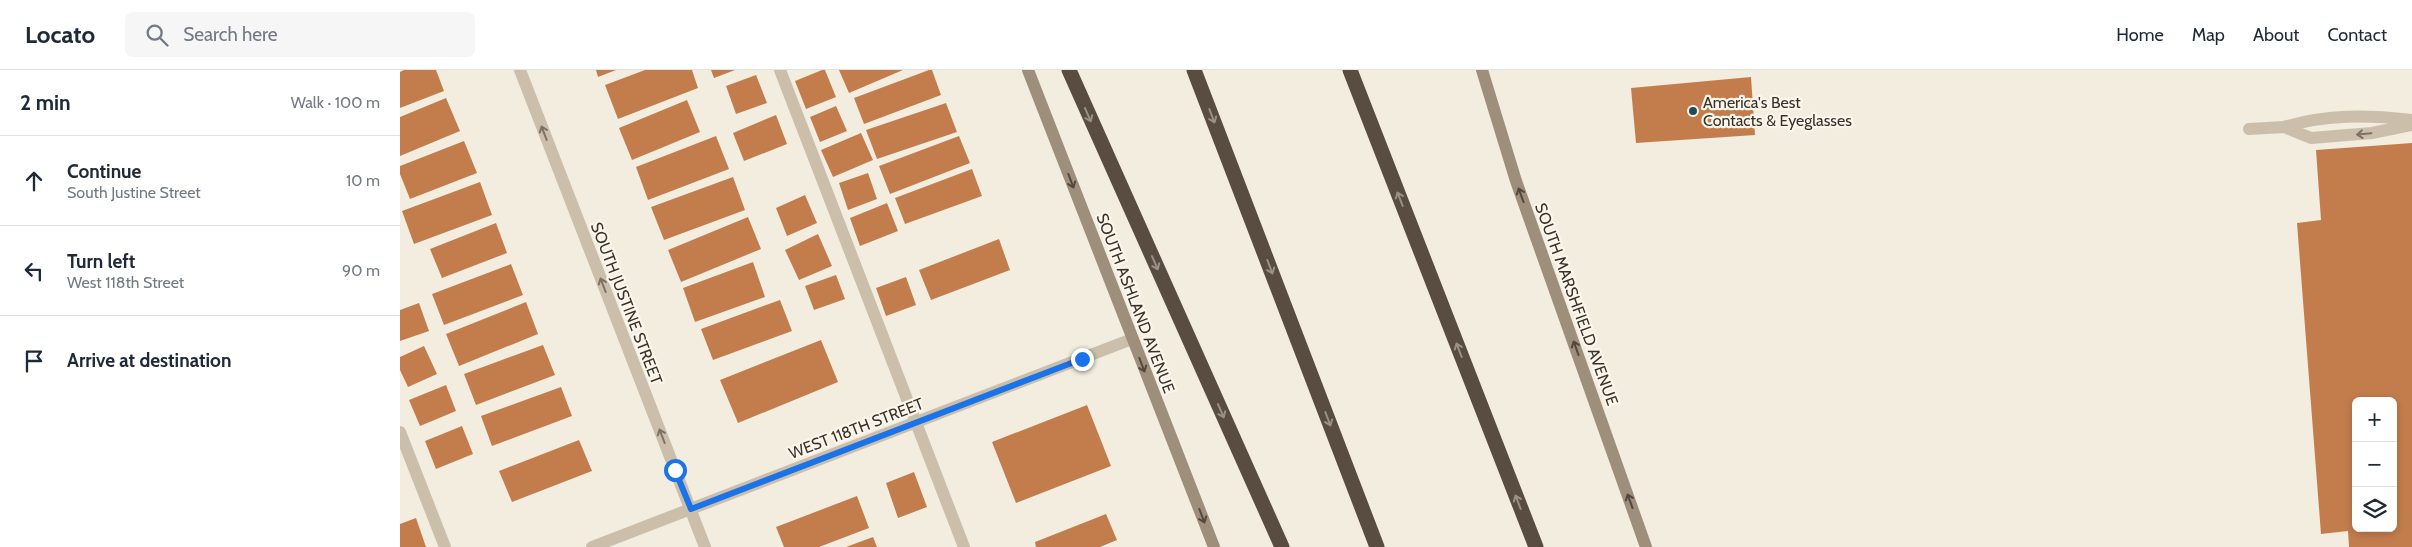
<!DOCTYPE html>
<meta charset="utf-8">
<style>
:root{--surface:#fff;--page:#f6f6f7;--text:#1f2937;--muted:#747a83;--line:#e0e1e3}
body{margin:0;font-family:Cabin,sans-serif;background:var(--page);color:var(--text)}
.controls{position:absolute;right:15px;bottom:15px;display:grid;overflow:hidden;border-radius:8px;box-shadow:0 2px 8px #0003}
.controls button{width:45px;height:45px;display:grid;place-items:center;padding:0;border:0;border-bottom:1px solid var(--line);background:var(--surface);color:var(--text);font:25px sans-serif}
.stop{position:absolute;width:15px;height:15px;margin:-11px;border:4px solid #1a73e8;border-radius:50%;background:#fff}
.stop.end{background:#1a73e8;border-color:#fff;box-shadow:0 1px 5px #0008}
.list{margin:0;padding:0;list-style:none}
h2{display:flex;justify-content:space-between;align-items:center;height:65px;margin:0;padding:0 20px;font-size:21px}
h2 small{font-size:16px;font-weight:400;color:var(--muted)}
.list li{display:grid;grid-template-columns:32px 1fr auto;gap:15px;align-items:center;box-sizing:border-box;height:90px;padding:0 20px;border-top:1px solid var(--line)}
.list b{display:block;font-size:19px;white-space:nowrap}
.list p{margin:0;font-size:16px;white-space:nowrap;color:var(--muted)}
.list em{font-size:16px;font-style:normal;color:var(--muted)}
.icon{flex:none;width:28px;height:28px;fill:none;stroke:currentColor;stroke-width:2;stroke-linecap:round;stroke-linejoin:round}
.map{position:relative;flex:none;width:2012px;height:477px;overflow:hidden}
header{display:flex;align-items:center;gap:30px;box-sizing:border-box;height:70px;padding:0 25px;background:var(--surface);border-bottom:1px solid var(--line)}
header strong{font-size:24px}
nav{display:flex;gap:28px;margin-inline-start:auto;font-size:18px}
.search{width:350px;height:45px;background:var(--page);display:flex;align-items:center;gap:12px;box-sizing:border-box;padding:0 18px;border-radius:8px;color:var(--muted);font-size:19px}
main{display:flex}
aside{flex:1;background:var(--surface)}
.map>svg:first-child{display:block}
.building{fill:#c37d4d;fill-rule:evenodd}
.lines{fill:none;stroke-linecap:round;stroke-linejoin:round}
.service{stroke:#cbbfab;stroke-width:12}
.minor{stroke:#cbbfab;stroke-width:12}
.secondary{stroke:#9e8e7c;stroke-width:12}
.motorway{stroke:#594d41;stroke-width:15}
.oneway{stroke:#999185}
.oneway2{stroke:#7b7164}
.oneway3{stroke:#52483e}
.route{stroke:#1a73e8;stroke-width:6}
.poi-dot{fill:#204c5a;stroke:#faf6ec;stroke-width:2}
.labels{text-anchor:middle;stroke-width:4.5;stroke-linejoin:round;paint-order:stroke}
.poi-label{font-size:16px;fill:#39312a;stroke:#faf6ec;text-anchor:start}
.street-label{font-size:16px;fill:#39312a;stroke:#faf6ec}
</style>
<header>
<strong>Locato</strong>
<div class="search"><svg class="icon" aria-label="search" viewBox="0 0 24 24"><circle cx="10" cy="10" r="6"/><path d="M15 15l6 6"/></svg>Search here</div>
<nav><a>Home</a><a>Map</a><a>About</a><a>Contact</a></nav>
</header>
<main>
<aside>
<h2>2 min<small>Walk · 100 m</small></h2>
<ul class="list">
<li><svg class="icon" aria-label="ahead" viewBox="0 0 24 24"><path d="M12 20V5M6 11l6-6 6 6"/></svg><div><b>Continue</b><p>South Justine Street</p></div><em>10 m</em></li>
<li><svg class="icon" aria-label="left" viewBox="0 0 24 24"><path d="M17 20v-9H6M10 6l-5 5 5 5"/></svg><div><b>Turn left</b><p>West 118th Street</p></div><em>90 m</em></li>
<li><svg class="icon" aria-label="arrive" viewBox="0 0 24 24"><path d="M6 21V4h12l-3 4 3 4H6"/></svg><div><b>Arrive at destination</b></div></li>
</ul>
</aside>
<div class="map">
<svg width="2012" height="477" viewBox="0 0 2012 477">
<rect width="100%" height="100%" fill="#f2eddf"/>
<path class="building" d="M4 0H36L44 21 0 38V2Z
M196 0H216L198 7Z
M245 0H292L298 18 218 49 205 15Z
M311 0H335L314 8Z
M422 0H425L436 27 406 39 395 11Z
M439 0H503L449 23Z
M529 0H532L541 25 464 54 454 28Z
M356 5 367 33 336 44 326 16Z
M1351 7 1355 65 1236 73 1231 18Z
M46 28 60 61 0 86V47Z
M287 30 300 62 232 90 219 58Z
M546 33 557 62 477 89 466 60Z
M436 36 447 61 420 72 410 47Z
M376 45 387 74 344 91 333 63Z
M461 63 473 90 433 107 421 80Z
M316 66 329 99 248 130 236 97Z
M559 66 570 93 490 124 479 96Z
M64 71 77 103 10 129 0 104V96Z
M2012 73V477H1949L1948 461 1921 464 1897 153 1921 150 1916 80ZM1956 331H1993V458H1956Z
M572 99 582 126 505 154 495 128Z
M468 103 477 129 448 140 439 113Z
M333 107 345 140 264 170 251 137Z
M80 112 92 145 14 174 2 141Z
M405 125 417 153 387 166 376 138Z
M487 133 498 161 460 176 450 148Z
M348 147 361 179 281 212 268 180Z
M96 153 107 183 42 208 30 179Z
M418 164 432 196 399 210 385 180Z
M599 169 610 200 531 230 519 200Z
M353 192 365 227 295 252 283 218Z
M111 194 123 225 44 255 32 224Z
M436 205 445 229 414 240 405 216Z
M506 207 516 235 486 246 476 218Z
M380 230 392 261 313 290 301 259Z
M126 232 138 264 59 296 46 264Z
M19 233 29 261 0 271V240Z
M421 270 438 312 338 353 320 310Z
M143 275 155 305 76 335 64 304Z
M24 276 37 304 8 317 0 300V287Z
M46 315 56 341 20 356 9 330Z
M161 317 172 346 92 376 81 346Z
M687 335 711 396 616 433 592 372Z
M62 356 73 384 36 399 25 371Z
M179 370 192 401 112 432 99 401Z
M514 402 527 437 498 448 486 413Z
M457 426 469 458 419 477H384L376 457Z
M706 444 717 470 700 477H636L635 472Z
M16 448 26 477H0V454Z
M473 467 477 477H446Z"/>
<g class="lines">
<path class="service" d="M380 0 564 477
M1884 57C1926 44 1968 45 2012 50
M1849 59 1884 57 1911 68 1972 63 2012 55
M0 362 45 477"/>
<path class="minor" d="M120 0 305 477
M192 477 732 269"/>
<path class="secondary" d="M628 0 814 477
M1082 0 1116 111 1246 477"/>
<path class="motorway" d="M669 0 882 477
M794 0 977 477
M950 0 1136 477"/>
</g>
<defs><path id="oneway-shaft" d="M-6 0H5M1.5-3L5.5 0L1.5 3" fill="none" stroke-width="1.6" stroke-linecap="round" stroke-linejoin="round" transform="scale(1.25)"/></defs>
<g class="oneway">
<use href="#oneway-shaft" transform="translate(688 45) rotate(66)"/>
<use href="#oneway-shaft" transform="translate(812 46) rotate(69)"/>
<use href="#oneway-shaft" transform="translate(1000 129) rotate(-111)"/>
<use href="#oneway-shaft" transform="translate(755 193) rotate(66)"/>
<use href="#oneway-shaft" transform="translate(870 197) rotate(69)"/>
<use href="#oneway-shaft" transform="translate(1059 280) rotate(-111)"/>
<use href="#oneway-shaft" transform="translate(821 341) rotate(66)"/>
<use href="#oneway-shaft" transform="translate(928 349) rotate(69)"/>
<use href="#oneway-shaft" transform="translate(1118 432) rotate(-111)"/>
</g>
<g class="oneway2">
<use href="#oneway-shaft" transform="translate(144 63) rotate(-111)"/>
<use href="#oneway-shaft" transform="translate(1964 64) rotate(175)"/>
<use href="#oneway-shaft" transform="translate(203 215) rotate(-111)"/>
<use href="#oneway-shaft" transform="translate(262 366) rotate(-111)"/>
</g>
<g class="oneway3">
<use href="#oneway-shaft" transform="translate(671 111) rotate(69)"/>
<use href="#oneway-shaft" transform="translate(1121 125) rotate(-110)"/>
<use href="#oneway-shaft" transform="translate(1176 278) rotate(-110)"/>
<use href="#oneway-shaft" transform="translate(742 295) rotate(69)"/>
<use href="#oneway-shaft" transform="translate(1230 431) rotate(-110)"/>
<use href="#oneway-shaft" transform="translate(802 446) rotate(69)"/>
</g>
<g class="lines">
<path class="route" d="M275 400 291 439 682 289"/>
</g>
<circle class="poi-dot" cx="1293" cy="41" r="5"/>
<g class="labels">
<g class="poi-label">
<text x="1303" y="38">America's Best<tspan x="1303" dy="18">Contacts &amp; Eyeglasses</tspan></text>
</g>
<g class="street-label">
<text transform="translate(227 233) rotate(69)" y="6">SOUTH JUSTINE STREET</text>
<text transform="translate(736 233) rotate(69)" y="6">SOUTH ASHLAND AVENUE</text>
<text transform="translate(1177 234) rotate(70)" y="6">SOUTH MARSHFIELD AVENUE</text>
<text transform="translate(456 358) rotate(-21)" y="6">WEST 118TH STREET</text>
</g>
</g>
</svg>
<div class="controls">
<button>+</button>
<button>−</button>
<button><svg class="icon" aria-label="layers" viewBox="0 0 24 24"><path d="M12 4l9 5-9 5-9-5zM3 14l9 5 9-5"/></svg></button>
</div>
<div class="stop" style="left:275px;top:400px"></div>
<div class="stop end" style="left:682px;top:289px"></div>
</div>
</main>
